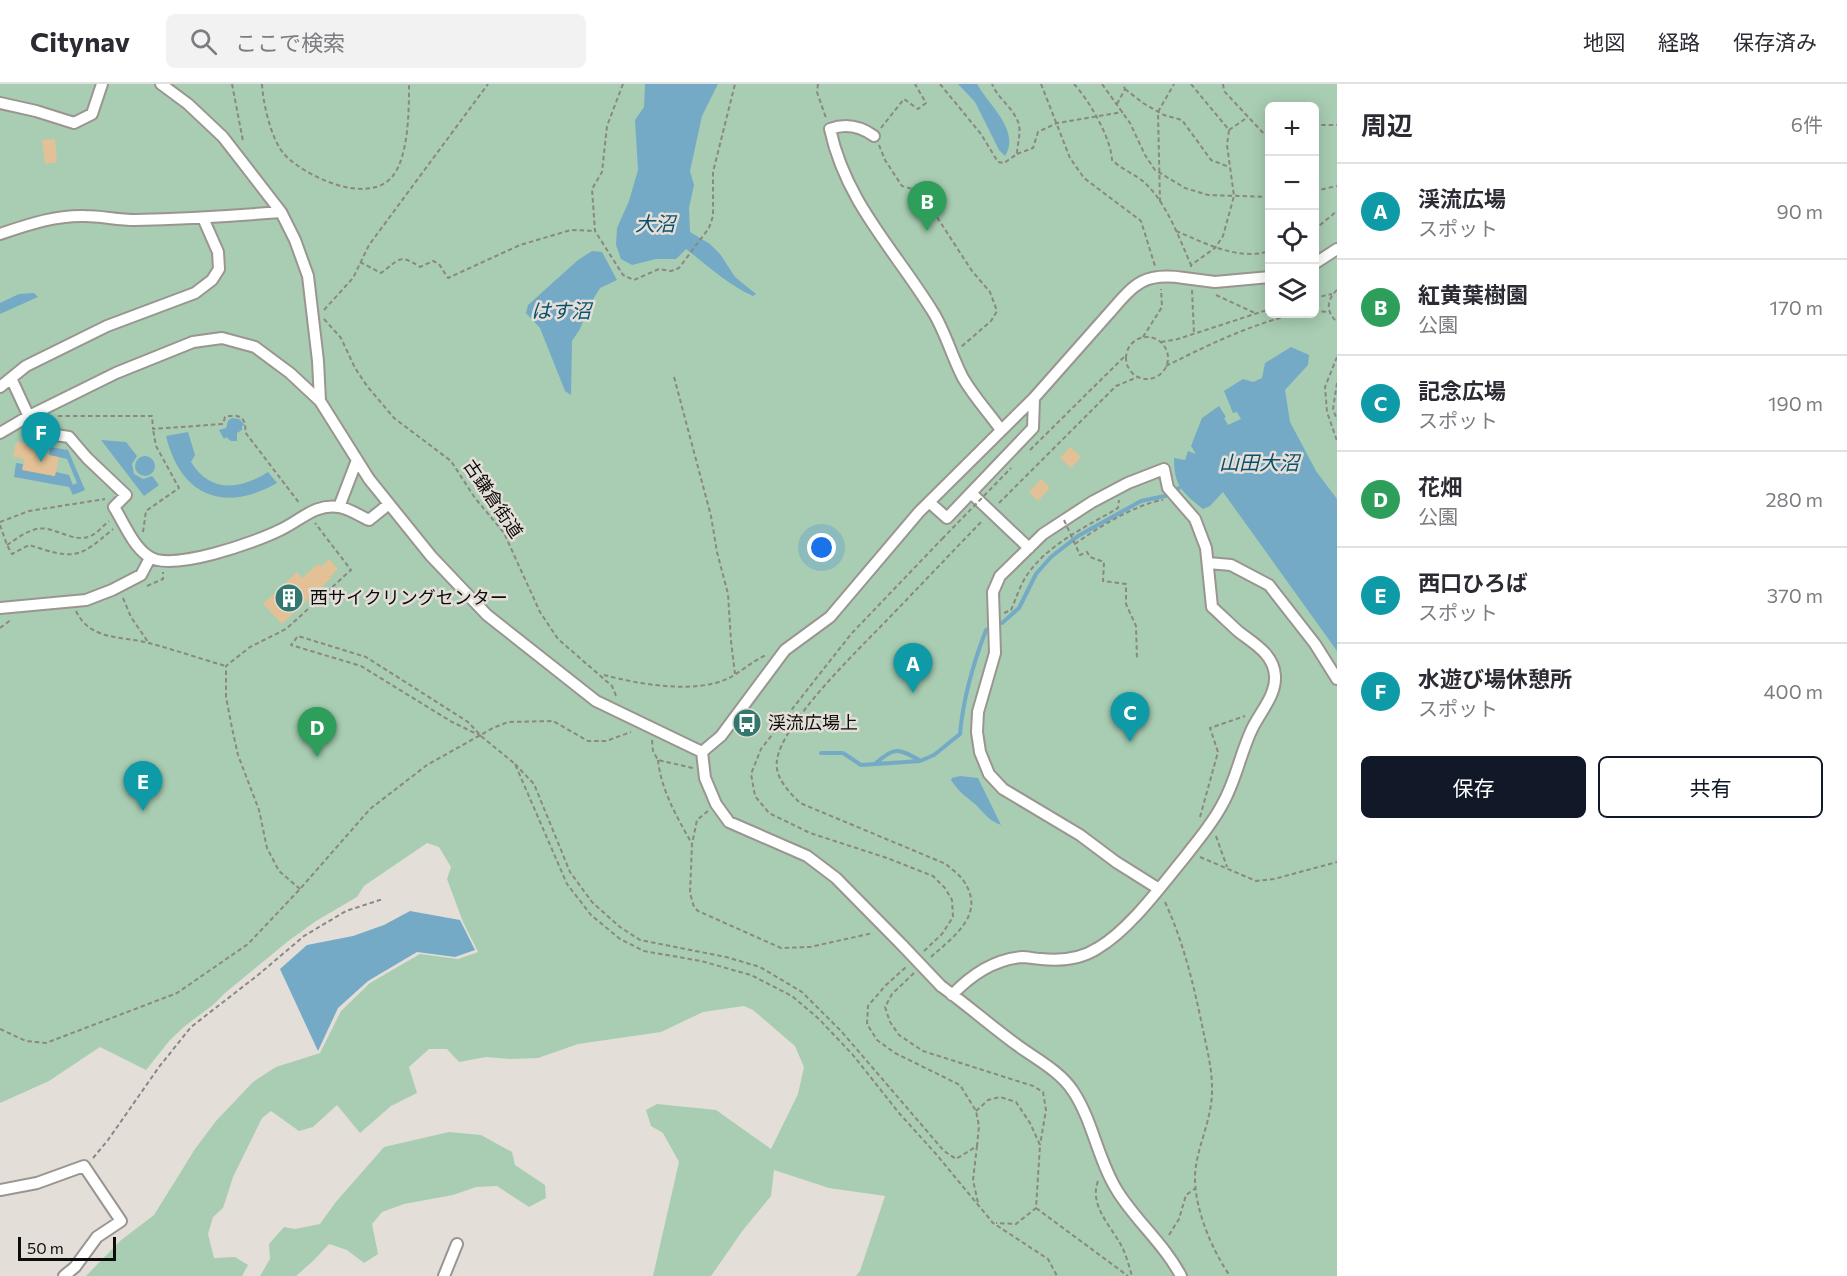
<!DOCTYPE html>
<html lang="ja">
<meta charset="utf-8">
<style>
:root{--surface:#fff;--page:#f2f2f3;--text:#2b2b33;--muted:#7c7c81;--line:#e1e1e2;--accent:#111827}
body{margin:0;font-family:Commissioner,"Noto Sans JP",sans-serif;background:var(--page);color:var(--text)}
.controls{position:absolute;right:18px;top:18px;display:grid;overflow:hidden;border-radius:9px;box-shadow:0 3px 15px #0003}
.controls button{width:54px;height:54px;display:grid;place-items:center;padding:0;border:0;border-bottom:2px solid var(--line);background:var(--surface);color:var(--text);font:30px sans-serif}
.scale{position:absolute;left:18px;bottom:15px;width:98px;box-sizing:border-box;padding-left:6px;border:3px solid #0e0c0a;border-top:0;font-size:16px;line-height:21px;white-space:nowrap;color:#0e0c0a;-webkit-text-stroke:4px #e3ded8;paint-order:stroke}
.you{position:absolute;left:822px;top:464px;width:21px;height:21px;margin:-15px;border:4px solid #fff;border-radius:50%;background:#1a73e8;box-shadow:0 0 0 9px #1a73e833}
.badge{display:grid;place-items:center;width:39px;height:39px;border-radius:50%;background:var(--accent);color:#fff;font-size:20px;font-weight:700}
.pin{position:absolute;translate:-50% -50px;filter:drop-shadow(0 2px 3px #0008)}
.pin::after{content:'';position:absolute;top:32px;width:21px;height:18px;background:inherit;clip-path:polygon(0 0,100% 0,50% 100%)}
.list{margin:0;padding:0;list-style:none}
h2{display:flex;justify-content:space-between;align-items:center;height:78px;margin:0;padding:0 24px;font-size:26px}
h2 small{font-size:20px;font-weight:400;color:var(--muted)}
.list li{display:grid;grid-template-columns:39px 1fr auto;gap:18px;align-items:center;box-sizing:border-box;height:96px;padding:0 24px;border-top:2px solid var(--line)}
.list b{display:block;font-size:22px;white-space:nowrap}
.list p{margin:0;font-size:20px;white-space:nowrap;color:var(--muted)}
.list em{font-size:20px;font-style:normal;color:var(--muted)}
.actions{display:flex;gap:12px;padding:18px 24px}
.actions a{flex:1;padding:14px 0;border:2px solid var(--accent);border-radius:9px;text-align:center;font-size:21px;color:var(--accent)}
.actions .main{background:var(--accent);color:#fff}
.icon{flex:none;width:33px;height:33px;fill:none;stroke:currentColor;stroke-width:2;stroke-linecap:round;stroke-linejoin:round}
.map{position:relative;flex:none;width:1337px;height:1192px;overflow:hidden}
header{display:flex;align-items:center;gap:36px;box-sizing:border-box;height:84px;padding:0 30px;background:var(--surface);border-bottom:2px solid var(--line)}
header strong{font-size:28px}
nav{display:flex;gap:33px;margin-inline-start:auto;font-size:21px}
.search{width:420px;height:54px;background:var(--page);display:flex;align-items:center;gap:15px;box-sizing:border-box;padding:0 21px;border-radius:9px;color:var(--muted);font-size:22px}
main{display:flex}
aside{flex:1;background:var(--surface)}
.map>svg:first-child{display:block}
.green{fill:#a8cdb2;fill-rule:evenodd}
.water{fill:#74aac5}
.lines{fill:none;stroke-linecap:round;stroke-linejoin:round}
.stream{stroke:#74aac5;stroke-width:4}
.building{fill:#e3c095}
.street-casing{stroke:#9a9590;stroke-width:14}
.path{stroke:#8b8783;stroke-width:2;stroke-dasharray:4.5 3;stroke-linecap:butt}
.street{stroke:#fff;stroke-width:10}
.street-bridge-casing{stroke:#9a9590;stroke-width:14;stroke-linecap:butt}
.path-bridge{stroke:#8b8783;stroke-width:2;stroke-dasharray:4.5 3;stroke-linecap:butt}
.street-bridge{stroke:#fff;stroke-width:10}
.labels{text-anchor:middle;stroke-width:5;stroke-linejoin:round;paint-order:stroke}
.street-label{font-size:18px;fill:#0e0c0a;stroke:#e3ded8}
.poi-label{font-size:18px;fill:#0e0c0a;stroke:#e3ded8;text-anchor:start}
.water-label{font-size:20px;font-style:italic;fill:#08506d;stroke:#e3ded8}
</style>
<header>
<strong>Citynav</strong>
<div class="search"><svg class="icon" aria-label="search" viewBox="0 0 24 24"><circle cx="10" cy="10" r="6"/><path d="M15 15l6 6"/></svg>ここで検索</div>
<nav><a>地図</a><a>経路</a><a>保存済み</a></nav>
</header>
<main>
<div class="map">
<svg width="1337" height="1192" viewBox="0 0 1337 1192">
<rect width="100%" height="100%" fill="#e3ded8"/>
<path class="green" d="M0 0H1337V1192H856L860 1187 885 1112 829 1104 774 1086 771 1112 743 1146 711 1192H653L679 1078 663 1049 651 1042 646 1026 657 1020 716 1026 771 1065 798 1010 804 983 795 962 753 926 744 922 703 928 661 948 578 960 538 974 510 975 486 973 459 978 447 965H429L409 983 417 1009 391 1022 360 1049 337 1021 313 1043 299 1047 271 1027 262 1034 233 1093 223 1124 213 1133 208 1150 214 1174 235 1173 248 1181 242 1192H86L120 1157 154 1131 195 1065 216 1037 253 998 276 983 320 969 341 927 370 899 420 870 458 875 478 868 463 838 447 795 451 783 439 763 427 759 364 802 357 813 316 837 287 858 225 909 213 921 185 942 170 956 146 986 100 963 49 997 0 1019ZM1270 22H1314V230H1270Z
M449 1048 481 1051 512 1068 515 1081 545 1101 546 1114 529 1123 497 1102 476 1103 453 1111 404 1120 382 1128 372 1140 378 1170 364 1179 347 1166 329 1160 314 1176 296 1192H260L270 1175 269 1160 284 1143 295 1145 320 1140 335 1119 384 1063Z"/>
<path class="water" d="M645 0H718L702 32 690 87 694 101 689 124 690 148 710 160 720 170 735 193 756 210 753 212C728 201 707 181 686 165L676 175H656L632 181 621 175 616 161 617 144 629 117 638 86 635 36 644 23Z
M958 0H977C988 20 1021 47 1005 72L999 66 975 18Z
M592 167 602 168 617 196 600 204 589 222 580 245 572 257 571 311 565 307 540 244 526 229 528 221 578 176Z
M34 209 38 213 0 230V219L19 210Z
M1291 263 1309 271 1308 281 1285 306 1290 338 1316 387 1337 415V567L1223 408 1210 422 1203 425C1182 408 1174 402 1174 374L1185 376 1188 367 1196 370 1191 362 1202 334 1219 322 1226 333 1224 334 1228 341 1241 335 1237 328 1233 329 1224 307 1243 295 1253 298 1262 294 1265 279Z
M232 334 239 335 245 341 242 342V346L237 349V357H231L226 353 224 355 219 346 226 344 228 337Z
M188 348 195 371 191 378C210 409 240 406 268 388L277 399C226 428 183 414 167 356L166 352Z
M101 356 126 358 137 372 132 380 134 390 143 395 152 392 159 401 144 412Z
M50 363 68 366 85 406 73 411 69 403 14 393 16 379 23 380V386L54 392 56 388 69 391 73 401 77 399 67 375 49 371Z
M135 382a10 10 0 1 1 20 0a10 10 0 1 1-20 0Z
M960 692 978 694 1001 741C989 737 984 729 975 720 964 711 960 709 951 696L952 694Z
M410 827 460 836 475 866 455 873 417 868 368 897 338 924 318 967 280 885 307 861 353 852 384 841Z"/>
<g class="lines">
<path class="stream" d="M1002 539 1019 524 1036 490 1051 473 1078 452 1141 417 1165 412 1179 404
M821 669H843L861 681 920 677 934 671 960 650C963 615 973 580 986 546L990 544
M876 679C894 663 898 664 919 676"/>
</g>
<path class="building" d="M55 55 57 78 45 80 42 56Z
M16 358 36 362 35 369 59 373 55 392 22 386 24 375 13 373Z
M1070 363 1081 373 1071 384 1060 374Z
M1041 395 1050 404 1038 417 1029 408Z
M329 475 338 485 330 493 331 494 282 540 263 520 297 488 302 494 318 480 321 483Z"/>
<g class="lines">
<g class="street-casing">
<path id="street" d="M161 0 188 20 223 53 281 128 295 156 308 192 318 277 320 317
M0 19 36 27 74 39 92 30 102 0
M874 52C860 42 846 39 830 45 846 119 895 166 933 228 945 247 952 273 963 294 974 313 989 329 1001 346
M0 150C27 141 55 131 85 132 101 132 118 136 135 136 184 135 232 132 281 128
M1314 180 1337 165
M1184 194 1215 198 1270 193
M11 294 36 348 69 353 87 374 126 411 114 423C124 439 133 462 148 472 170 489 256 458 280 446 300 437 315 419 339 423 348 424 360 432 369 436L389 420
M0 303 26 282 107 242 195 209 212 196 219 185 218 168 203 134
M0 349 29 332 116 289 193 258 222 254 255 263 290 289 320 317 369 395 431 472 487 531 596 617 702 668
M971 409 1029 464
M929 418 947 434 1033 344 1034 314
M339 423 357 376
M1208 479 1231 481 1269 501 1315 560 1337 595
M0 524 86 516 112 506 141 491 150 474
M702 668 721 652 785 566 830 533 919 428 1034 314 1111 227
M702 668 705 694 716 720 729 738 807 772 836 794 903 862
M941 902C967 921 991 942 1017 961 1036 975 1060 987 1073 1007 1093 1037 1098 1077 1118 1108 1137 1138 1164 1160 1181 1192
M952 911C971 891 995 875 1023 873 1028 873 1035 875 1041 875 1060 877 1081 875 1098 864 1130 845 1161 802 1185 773 1198 756 1212 740 1222 721 1236 697 1240 670 1252 645 1260 628 1276 612 1275 592 1274 570 1253 559 1239 548 1230 540 1221 531 1212 523L1206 464 1195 435 1168 404 1164 385 1128 399 1092 418 1043 450 1000 492 993 508 995 569 978 628 977 648 980 668 989 690 1003 705 1080 751 1116 778 1159 805
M0 1106 37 1099 84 1082 121 1137 97 1153 75 1183 64 1192
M444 1192 457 1160"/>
</g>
<path class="path" d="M232 0 243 57
M262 0C263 19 271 55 284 70 304 92 366 121 391 94 409 75 409 25 409 0
M623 0 607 42 602 88 592 105 595 147 623 191 634 196 659 185 671 187 679 184 709 144 713 132V88L735 0
M818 0 817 8 826 34
M940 0 981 50 998 78 1004 79 1017 70C1017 62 1021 49 1019 41 1015 25 998 15 992 0
M1041 0 1070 74 1084 94 1141 137 1155 182
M1074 0C1089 16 1111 54 1112 76 1122 86 1138 91 1147 101 1168 122 1179 154 1191 181
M1102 0 1130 39 1145 71 1155 86 1185 104 1208 111 1270 113
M1191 0 1229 46 1227 61 1234 112 1223 152 1215 164 1191 181V183
M1223 0 1224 7 1266 52 1270 53
M1125 5 1143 19 1164 31 1182 36 1211 76 1229 83
M1117 20 1125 5 1123 0
M1314 43 1321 41H1337
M881 44 904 15 918 25 926 19 915 0
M1229 46 1248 33
M879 61 885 76 902 102 920 107 972 187 990 208 997 227 991 237 961 263
M1017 70 1033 64 1038 48 1057 39 1123 28
M1314 107 1337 102
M1160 118 1158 28 1174 0
M1314 146 1337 127
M1176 147C1205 159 1238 177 1270 167
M360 178 381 189C399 176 399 169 420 183L433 177 439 180 448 194 520 161 571 146 595 147
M1192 206 1194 250
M1337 206C1326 216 1326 228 1337 238
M1216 211 1257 230
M1314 214 1332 210
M324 226 353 194 369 161 488 0
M1314 227 1329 228
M324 235 341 254 355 284 367 302 394 334 451 377 475 414 504 449 540 528 558 555 612 602 617 614
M1126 274a21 21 0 1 1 42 0a21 21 0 1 1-42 0Z
M1143 253 1162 223 1161 205
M1161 258 1178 255 1270 225
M1337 273 1325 303 1327 328 1337 357
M1166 282C1208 261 1249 241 1295 230
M674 293 711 432 717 468 728 510 731 557 735 590
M1337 299 1333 325 1337 336
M58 332H152L153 345 223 340 225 333C239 329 247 334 245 348L300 420
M1030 366 1126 271
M999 419 1116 302 1138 293
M0 438 29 427 105 415
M0 441 7 461 12 470 29 461C74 475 77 476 113 445
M143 448 146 427 179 404 156 362 153 345
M1075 460C1095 445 1138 419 1163 416
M7 461C16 455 25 448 36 445 55 441 72 460 91 452 97 449 104 441 109 437
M147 502 163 495V488
M123 514 131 533 148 558
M76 527C90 557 123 552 149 559 175 566 201 575 226 582
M1004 529 1011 526C1016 515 1020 501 1027 491 1048 460 1086 443 1118 424L1119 416
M0 544 12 535
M604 591C638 600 693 610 727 595 740 589 752 577 766 571
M481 652 452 638 361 582 291 561 298 552 366 573 468 638 481 652 515 680 567 800 591 831 620 855 644 867 701 877 751 891 792 912 819 935 853 971 899 1029 936 1070 993 1139 1048 1175 1057 1192
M652 656 653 667 658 676 693 684
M658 676C661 706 677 733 692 760
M515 680 534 700 570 788 592 818 620 843 640 856 726 873 760 883 802 908 842 948 944 1067 956 1075 977 1062 979 1042 976 1027 960 1001 895 969 877 956 867 940 868 922 885 902 906 883
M708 727 697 736 692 760 690 809 694 823 698 827 781 864 810 863 873 849
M1200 733 1218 668 1210 644 1245 632
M1216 752 1227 783
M1200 773 1256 797 1274 795 1337 778
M300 805 279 787 267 764 259 726 238 671 232 644 226 613V582L250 563 286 545 351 486 315 439
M1165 818C1183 857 1193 898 1202 941 1206 961 1212 983 1212 1004 1213 1036 1195 1065 1195 1094 1195 1126 1212 1166 1230 1192
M924 867 942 850 953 833 952 816 945 804 933 792 887 774 810 749 769 729 755 712 751 690 761 665 818 592 852 549 942 455
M931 873C954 852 987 830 963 796 959 790 951 785 946 780L800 719C789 708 774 693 777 676 782 639 860 564 887 536 919 503 951 469 983 436
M914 889 892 910 885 923 890 938 899 951 923 967 1033 1002 1043 1008 1046 1026 1040 1061
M0 945 26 957 46 959 177 909 248 860 300 805 370 725 427 681 493 644 508 638 553 637 588 657H606L631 648
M976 1027 988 1016 1000 1013 1016 1018 1030 1039 1040 1061 1036 1124 1016 1140 996 1139
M977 1062 973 1096 978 1119
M93 1074 108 1056 159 983 191 943 258 891 304 852 346 827 383 815
M1098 1097C1089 1121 1110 1141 1121 1161 1126 1170 1129 1182 1132 1192
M1036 1124 1128 1192
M1169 1151 1179 1135 1186 1111 1196 1104"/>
<use href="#street" class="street"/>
<g class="street-bridge-casing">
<path id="street-bridge" d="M1111 227C1135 199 1145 188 1184 194
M903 862 941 902"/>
</g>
<path class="path-bridge" d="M1064 436 1080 471 1087 468 1090 473 1104 478 1103 497 1126 500V520L1136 542 1137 575
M942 455 1011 384"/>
<use href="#street-bridge" class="street-bridge"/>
</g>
<defs>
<g id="building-disc" transform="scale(1.5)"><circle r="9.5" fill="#32786e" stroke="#e3ded8"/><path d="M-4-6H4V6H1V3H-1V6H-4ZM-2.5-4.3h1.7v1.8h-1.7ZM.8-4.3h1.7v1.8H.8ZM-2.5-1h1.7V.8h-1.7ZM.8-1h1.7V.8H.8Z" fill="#fff"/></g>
<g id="bus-disc" transform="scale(1.5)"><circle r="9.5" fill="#32786e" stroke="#e3ded8"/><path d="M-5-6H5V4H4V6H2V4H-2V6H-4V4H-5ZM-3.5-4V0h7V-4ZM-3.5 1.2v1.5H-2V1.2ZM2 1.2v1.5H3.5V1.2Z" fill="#fff"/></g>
</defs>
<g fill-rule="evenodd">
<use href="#building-disc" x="289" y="514"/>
<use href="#bus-disc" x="747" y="639"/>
</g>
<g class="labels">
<g class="street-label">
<text transform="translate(493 415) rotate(56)" y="6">古鎌倉街道</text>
</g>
<g class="poi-label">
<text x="310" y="520">西サイクリングセンター</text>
<text x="768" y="645">渓流広場上</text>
</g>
<g class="water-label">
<text x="655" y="147">大沼</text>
<text x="561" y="234">はす沼</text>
<text x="1259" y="386">山田大沼</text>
</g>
</g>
</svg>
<div class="controls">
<button>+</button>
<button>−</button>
<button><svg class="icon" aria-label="locate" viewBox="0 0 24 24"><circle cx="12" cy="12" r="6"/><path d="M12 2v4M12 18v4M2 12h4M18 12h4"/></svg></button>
<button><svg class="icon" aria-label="layers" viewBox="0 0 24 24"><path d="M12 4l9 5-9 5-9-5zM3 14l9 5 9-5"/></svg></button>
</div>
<div class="scale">50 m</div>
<div class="you"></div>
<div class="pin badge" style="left:913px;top:609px;background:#0f9aa8">A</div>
<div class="pin badge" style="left:927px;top:147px;background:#2e9e5b">B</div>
<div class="pin badge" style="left:1130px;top:658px;background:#0f9aa8">C</div>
<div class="pin badge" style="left:317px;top:673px;background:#2e9e5b">D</div>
<div class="pin badge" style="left:143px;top:727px;background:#0f9aa8">E</div>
<div class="pin badge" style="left:41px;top:378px;background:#0f9aa8">F</div>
</div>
<aside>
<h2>周辺<small>6件</small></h2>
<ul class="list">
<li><span class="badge" style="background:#0f9aa8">A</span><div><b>渓流広場</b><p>スポット</p></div><em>90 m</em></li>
<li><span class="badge" style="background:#2e9e5b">B</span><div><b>紅黄葉樹園</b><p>公園</p></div><em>170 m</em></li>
<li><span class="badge" style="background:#0f9aa8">C</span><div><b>記念広場</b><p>スポット</p></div><em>190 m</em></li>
<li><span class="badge" style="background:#2e9e5b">D</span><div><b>花畑</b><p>公園</p></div><em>280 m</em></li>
<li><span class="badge" style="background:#0f9aa8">E</span><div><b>西口ひろば</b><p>スポット</p></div><em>370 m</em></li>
<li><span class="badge" style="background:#0f9aa8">F</span><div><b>水遊び場休憩所</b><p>スポット</p></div><em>400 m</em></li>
</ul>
<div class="actions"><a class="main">保存</a><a>共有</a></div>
</aside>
</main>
